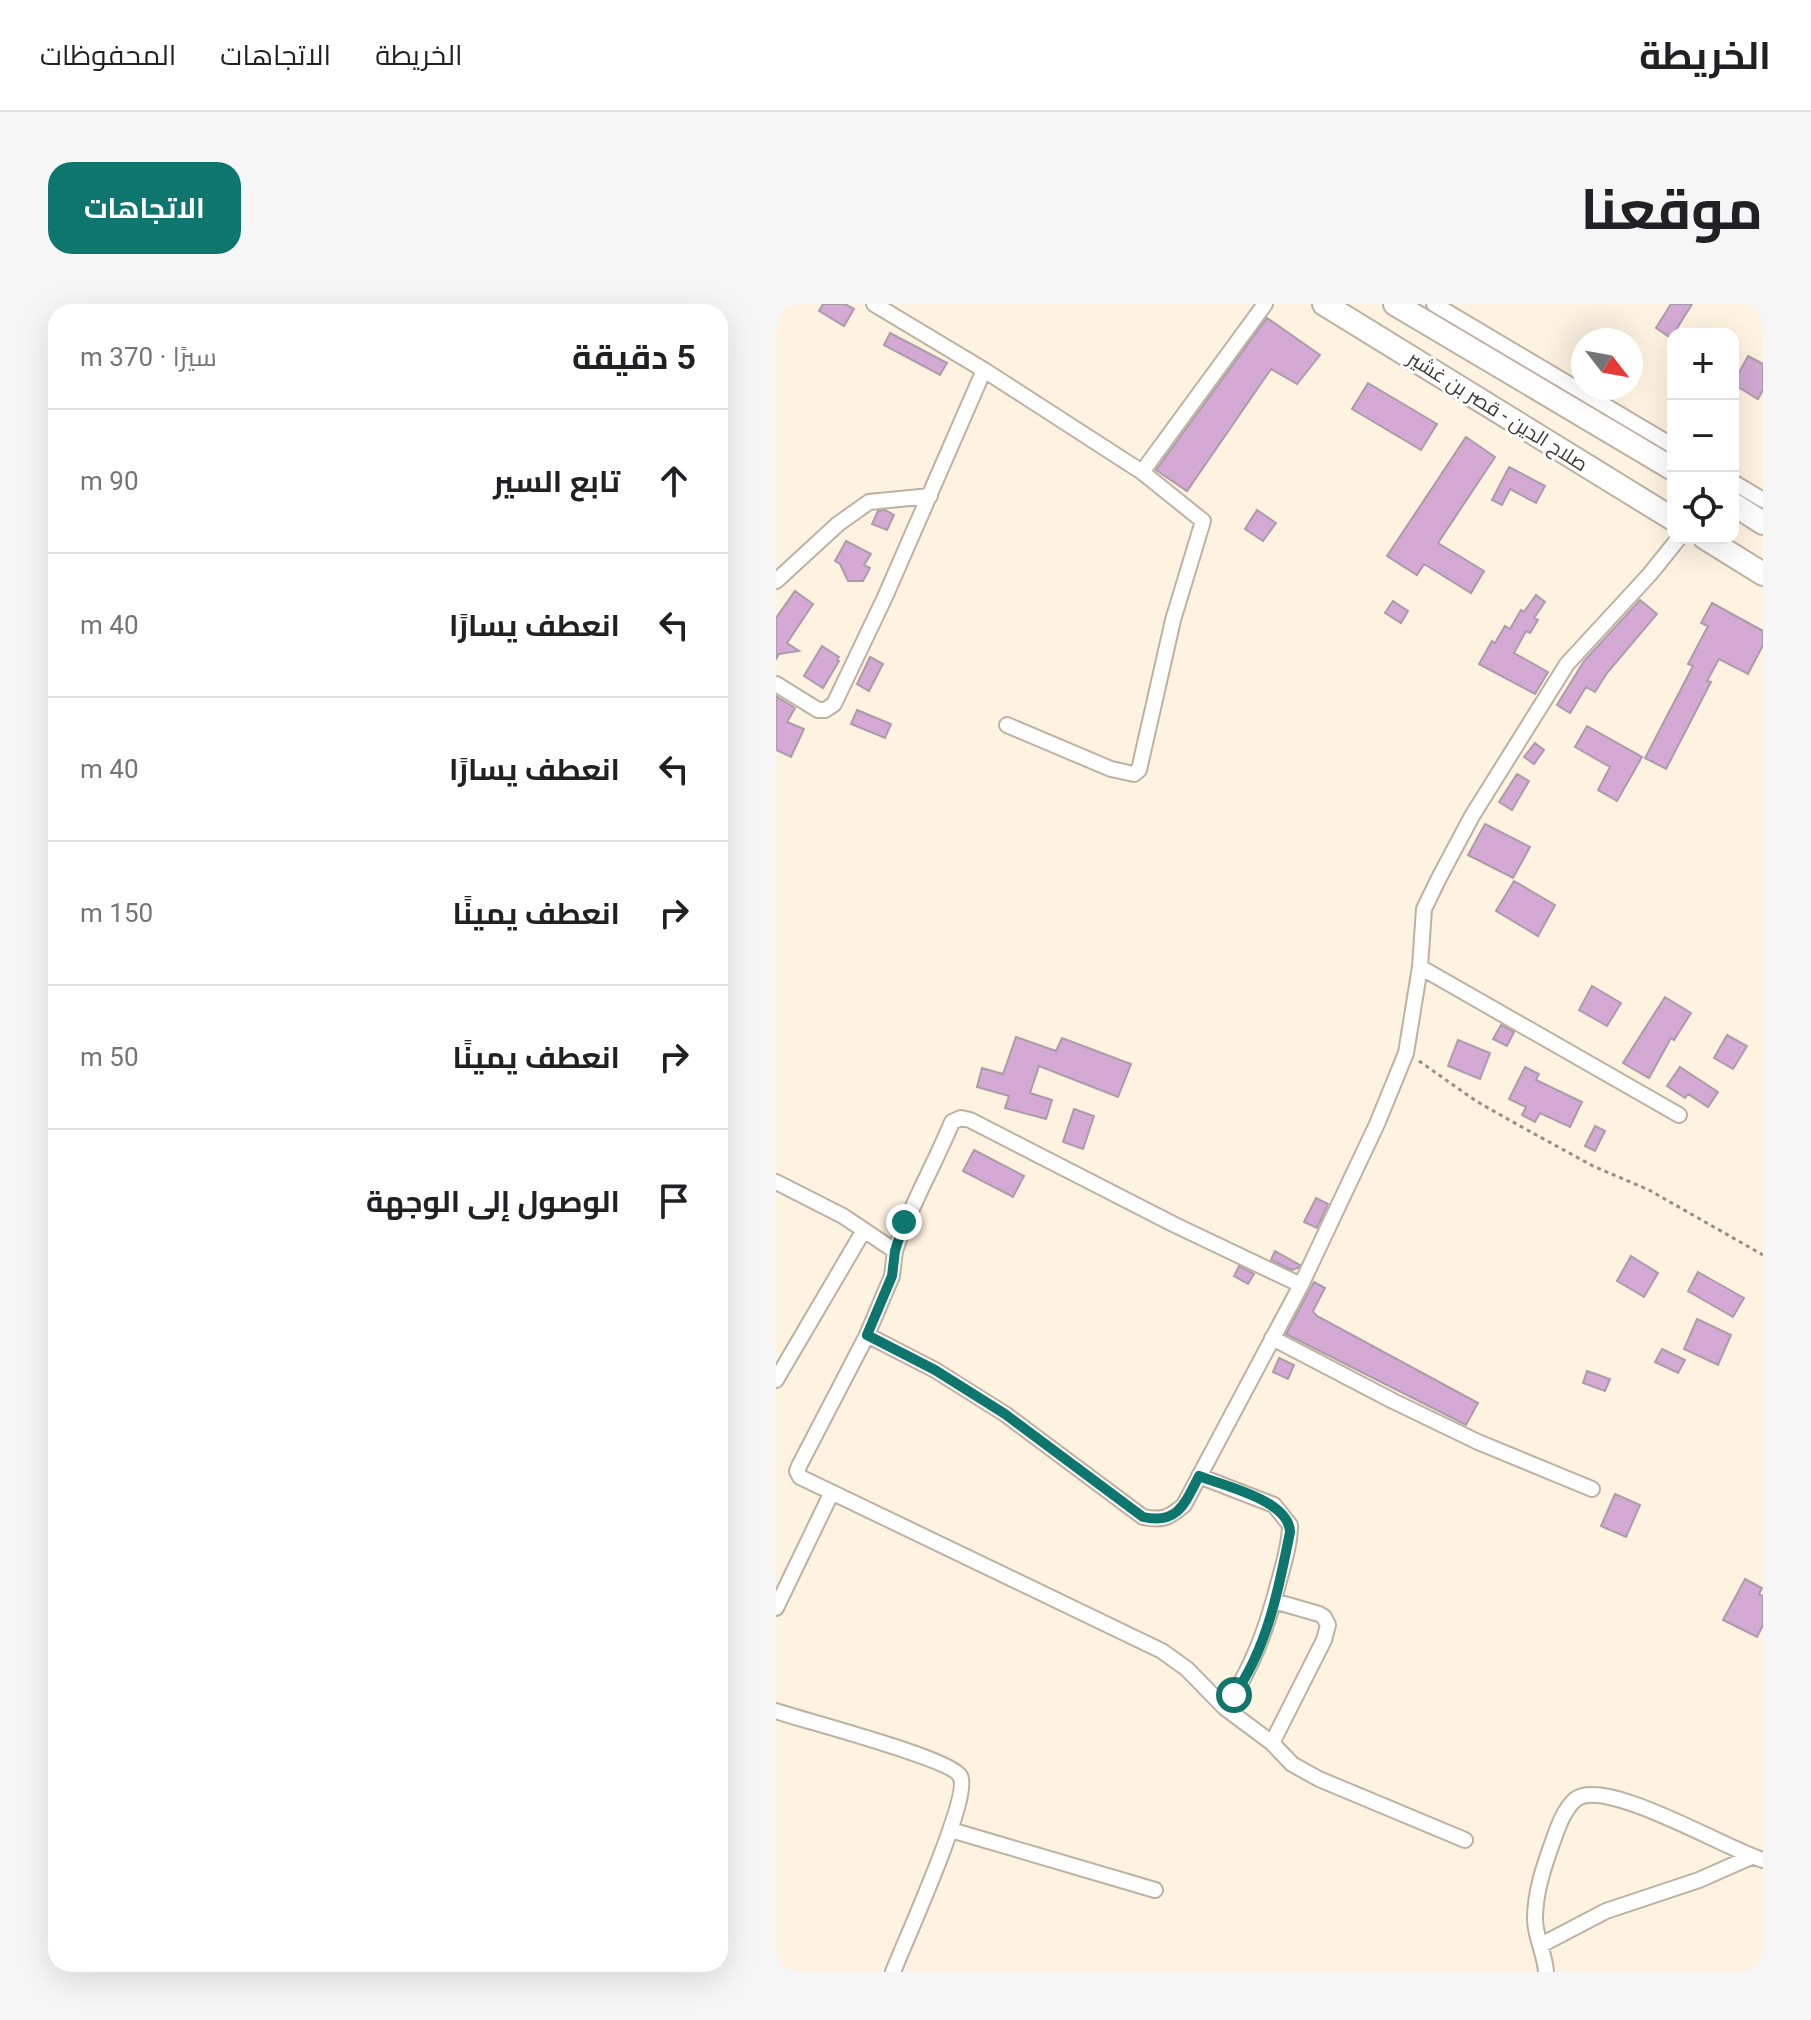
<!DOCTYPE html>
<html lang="ar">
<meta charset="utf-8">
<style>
:root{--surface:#fff;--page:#f6f6f6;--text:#202124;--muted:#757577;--line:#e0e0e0;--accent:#0f766e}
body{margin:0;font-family:Roboto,Cairo,sans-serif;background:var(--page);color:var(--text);direction:rtl}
.controls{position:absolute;right:24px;top:24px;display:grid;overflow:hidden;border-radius:16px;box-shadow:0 8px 32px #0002}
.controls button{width:72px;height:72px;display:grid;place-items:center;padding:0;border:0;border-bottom:2px solid var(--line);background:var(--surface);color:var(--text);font:40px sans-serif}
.compass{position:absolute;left:795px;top:24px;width:72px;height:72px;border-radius:50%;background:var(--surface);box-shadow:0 8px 32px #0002;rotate:121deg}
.stop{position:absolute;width:24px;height:24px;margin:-18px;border:6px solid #0f766e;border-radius:50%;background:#fff}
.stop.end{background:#0f766e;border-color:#fff;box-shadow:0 2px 8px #0008}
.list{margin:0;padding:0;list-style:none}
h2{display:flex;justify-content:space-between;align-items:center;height:104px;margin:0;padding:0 32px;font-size:34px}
h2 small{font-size:26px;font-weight:400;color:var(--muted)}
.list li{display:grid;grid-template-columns:52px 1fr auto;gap:24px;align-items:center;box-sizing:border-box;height:144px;padding:0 32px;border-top:2px solid var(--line)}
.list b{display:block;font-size:30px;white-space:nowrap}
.list em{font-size:26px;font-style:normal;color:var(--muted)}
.icon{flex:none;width:44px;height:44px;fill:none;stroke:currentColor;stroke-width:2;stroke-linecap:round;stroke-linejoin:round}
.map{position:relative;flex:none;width:987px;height:1668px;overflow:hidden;direction:ltr;border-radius:24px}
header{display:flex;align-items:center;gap:48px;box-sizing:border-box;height:112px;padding:0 40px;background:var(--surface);border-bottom:2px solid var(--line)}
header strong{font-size:38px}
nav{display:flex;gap:44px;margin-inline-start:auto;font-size:28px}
.intro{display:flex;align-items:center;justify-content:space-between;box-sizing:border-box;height:192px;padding:0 48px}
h1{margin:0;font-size:56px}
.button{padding:20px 36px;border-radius:24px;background:var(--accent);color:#fff;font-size:28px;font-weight:700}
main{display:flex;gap:48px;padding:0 48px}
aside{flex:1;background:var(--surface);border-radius:24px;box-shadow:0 8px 32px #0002}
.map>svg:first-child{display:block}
.building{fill:#d4a9d4;stroke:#ab9caa;stroke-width:2}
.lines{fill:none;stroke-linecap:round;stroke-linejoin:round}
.minor-casing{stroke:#beb1a2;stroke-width:18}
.highway-casing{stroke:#beb1a2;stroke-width:26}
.path{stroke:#988f84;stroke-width:3;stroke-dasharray:4 4;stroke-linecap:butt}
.minor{stroke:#fff;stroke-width:14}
.highway{stroke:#fff;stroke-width:22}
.route{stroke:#0f766e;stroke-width:10}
.labels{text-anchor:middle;stroke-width:6;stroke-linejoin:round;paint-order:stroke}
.street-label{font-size:20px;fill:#3d3832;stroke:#fff}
</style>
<header>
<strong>الخريطة</strong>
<nav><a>الخريطة</a><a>الاتجاهات</a><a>المحفوظات</a></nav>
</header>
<div class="intro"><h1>موقعنا</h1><a class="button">الاتجاهات</a></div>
<main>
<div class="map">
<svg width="987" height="1668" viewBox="0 0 987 1668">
<rect width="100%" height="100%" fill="#fef2e1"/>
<path class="building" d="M47 0H69L78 5 68 22 43 7Z
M895 0H916L895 34 880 24Z
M491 14 544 51 521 80 495 65 411 187 380 166Z
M114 29 171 59 164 71 108 41Z
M972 52 987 60V86L982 95 957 80Z
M592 79 661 120 645 146 576 105Z
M690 133 719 153 662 239 708 267 695 289 648 260 641 271 611 252Z
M733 163 769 182 760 199 734 185 726 201 716 196Z
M109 206 118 211 111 226 96 220 102 207Z
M481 206 500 219 487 237 469 225Z
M70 237 95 250 88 261 94 264 87 277H72L64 260 59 257Z
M19 287 37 300 11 339 23 347 3 350 0 355V314Z
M760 291 769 298 758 314 762 316 754 329 750 327 738 349 772 368 759 390 703 360 716 337 719 339 729 322 734 325 745 306 748 308Z
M864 296 881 310 831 369 819 388 810 383 794 409 781 401 808 357Z
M617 297 632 307 625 319 609 309Z
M936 299 987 327V341L972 370 943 355 931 377 935 378 890 465 869 454 917 362 912 360 932 322 925 319Z
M46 342 63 353 61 356 63 357 47 384 28 372Z
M94 353 107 360 93 387 81 380Z
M0 392 19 404 11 418 28 425 15 453 0 446Z
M81 406 115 420 109 434 75 420Z
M811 422 866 453 841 497 822 486 834 463 799 443Z
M759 439 768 446 758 460 748 453Z
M741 470 753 477 736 506 723 498Z
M709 520 754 543 737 574 692 551Z
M738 577 779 601 762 632 720 607Z
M816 682 845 699 831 722 803 706Z
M889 693 915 709 898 736 895 734 873 774 847 759Z
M725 721 738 728 731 742 717 735Z
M951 731 971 742 957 765 938 754Z
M240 733 280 747 286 734 355 760 342 793 263 762 254 789 276 796 270 815 229 804 233 792 201 783 206 764 227 770Z
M682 736 714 749 704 775 672 762Z
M749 763 763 770 760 776 806 798 794 823 764 809 759 818 746 811 750 803 733 795Z
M904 763 942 788 932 803 912 790 909 794 891 782Z
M298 805 318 812 307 845 287 838Z
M819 822 829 827 819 847 809 842Z
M198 846 248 872 237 893 187 867Z
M540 894 552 900 541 924 528 918Z
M499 947 524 961 522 964 516 966 495 956Z
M855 952 882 969 868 993 841 977Z
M463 962 478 970 472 980 458 972Z
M922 968 968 994 957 1013 912 987Z
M538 978 549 984 537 1007 541 1012 702 1099 690 1121 510 1030Z
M921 1015 955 1031 942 1061 908 1045Z
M886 1045 909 1056 902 1069 879 1058Z
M503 1054 518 1061 512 1075 497 1068Z
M811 1067 834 1075 829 1087 807 1079Z
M839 1190 864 1201 850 1233 825 1222Z
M969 1275 986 1284 983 1290 987 1292V1321L981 1333 947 1316Z"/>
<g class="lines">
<g class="minor-casing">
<path id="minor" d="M98 0 208 66
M658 0 897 142
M366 168 489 0
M957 178 987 196
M0 277 62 220 93 198 154 192
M0 380 42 406H49L58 400 109 293 208 66 366 168 427 217 397 316 363 466 358 470 335 465 231 421
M644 663 903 811
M0 878 67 912 119 947 116 972 91 1031 159 1066 229 1110 367 1213C386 1217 393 1214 408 1201L525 981 601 820 630 749 644 663 648 605 663 574 696 512 791 360 874 270 903 234
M119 947C134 902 158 862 176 818L185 814 194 816 397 920 525 981
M91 1031 23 1162 21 1167 24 1173 386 1347 411 1365 449 1404C477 1364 491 1323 503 1277 508 1259 514 1239 514 1221L498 1201 423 1172
M496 1034 617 1097 702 1138 816 1185
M0 1076 88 926
M0 1304 55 1190
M449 1404 496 1439 516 1460 543 1475 689 1536
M0 1407C29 1417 174 1454 184 1472 196 1492 128 1639 117 1668
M496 1439 548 1336 552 1321 548 1313 543 1310 498 1297
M175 1526 379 1586
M765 1641 830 1607 923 1576 975 1553
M770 1668C769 1650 759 1633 759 1615 759 1588 768 1562 777 1537 782 1523 788 1505 800 1495 830 1473 950 1545 987 1556"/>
</g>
<g class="highway-casing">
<path id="highway" d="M548 0 897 215
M619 0 897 165
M957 200 987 219
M929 234 987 270"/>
</g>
<path class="path" d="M643 757 700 797 744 822 817 862 873 886 987 951"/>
<use href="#minor" class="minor"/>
<use href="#highway" class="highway"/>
</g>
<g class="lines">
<path class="route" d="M128 918 119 947 116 972 91 1031 159 1066 229 1110 367 1213C402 1221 409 1199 423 1172 448 1182 513 1196 514 1228 503 1284 491 1345 458 1391"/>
</g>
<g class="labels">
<g class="street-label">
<text transform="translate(722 107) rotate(32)" y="7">صلاح الدين - قصر بن غشير</text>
</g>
</g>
</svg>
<div class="controls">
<button>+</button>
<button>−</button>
<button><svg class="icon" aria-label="locate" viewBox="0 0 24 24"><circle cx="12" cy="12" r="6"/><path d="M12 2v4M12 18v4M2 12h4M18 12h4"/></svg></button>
</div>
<svg class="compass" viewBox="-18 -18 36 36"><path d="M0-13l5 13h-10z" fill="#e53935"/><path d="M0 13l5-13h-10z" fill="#757577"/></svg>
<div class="stop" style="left:458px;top:1391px"></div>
<div class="stop end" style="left:128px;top:918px"></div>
</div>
<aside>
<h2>5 دقيقة<small>سيرًا · 370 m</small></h2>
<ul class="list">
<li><svg class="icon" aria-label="ahead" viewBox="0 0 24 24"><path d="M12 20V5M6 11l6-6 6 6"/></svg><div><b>تابع السير</b></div><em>90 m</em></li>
<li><svg class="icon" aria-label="left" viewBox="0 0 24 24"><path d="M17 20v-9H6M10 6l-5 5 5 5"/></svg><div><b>انعطف يسارًا</b></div><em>40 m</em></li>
<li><svg class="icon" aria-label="left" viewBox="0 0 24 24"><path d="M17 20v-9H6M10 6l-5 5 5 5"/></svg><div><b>انعطف يسارًا</b></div><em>40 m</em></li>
<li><svg class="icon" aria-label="right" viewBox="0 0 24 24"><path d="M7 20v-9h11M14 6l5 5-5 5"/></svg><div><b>انعطف يمينًا</b></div><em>150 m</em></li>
<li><svg class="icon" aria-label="right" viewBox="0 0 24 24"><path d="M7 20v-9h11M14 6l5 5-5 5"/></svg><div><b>انعطف يمينًا</b></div><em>50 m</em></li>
<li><svg class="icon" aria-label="arrive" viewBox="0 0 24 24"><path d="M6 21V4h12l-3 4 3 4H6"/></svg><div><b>الوصول إلى الوجهة</b></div></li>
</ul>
</aside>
</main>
